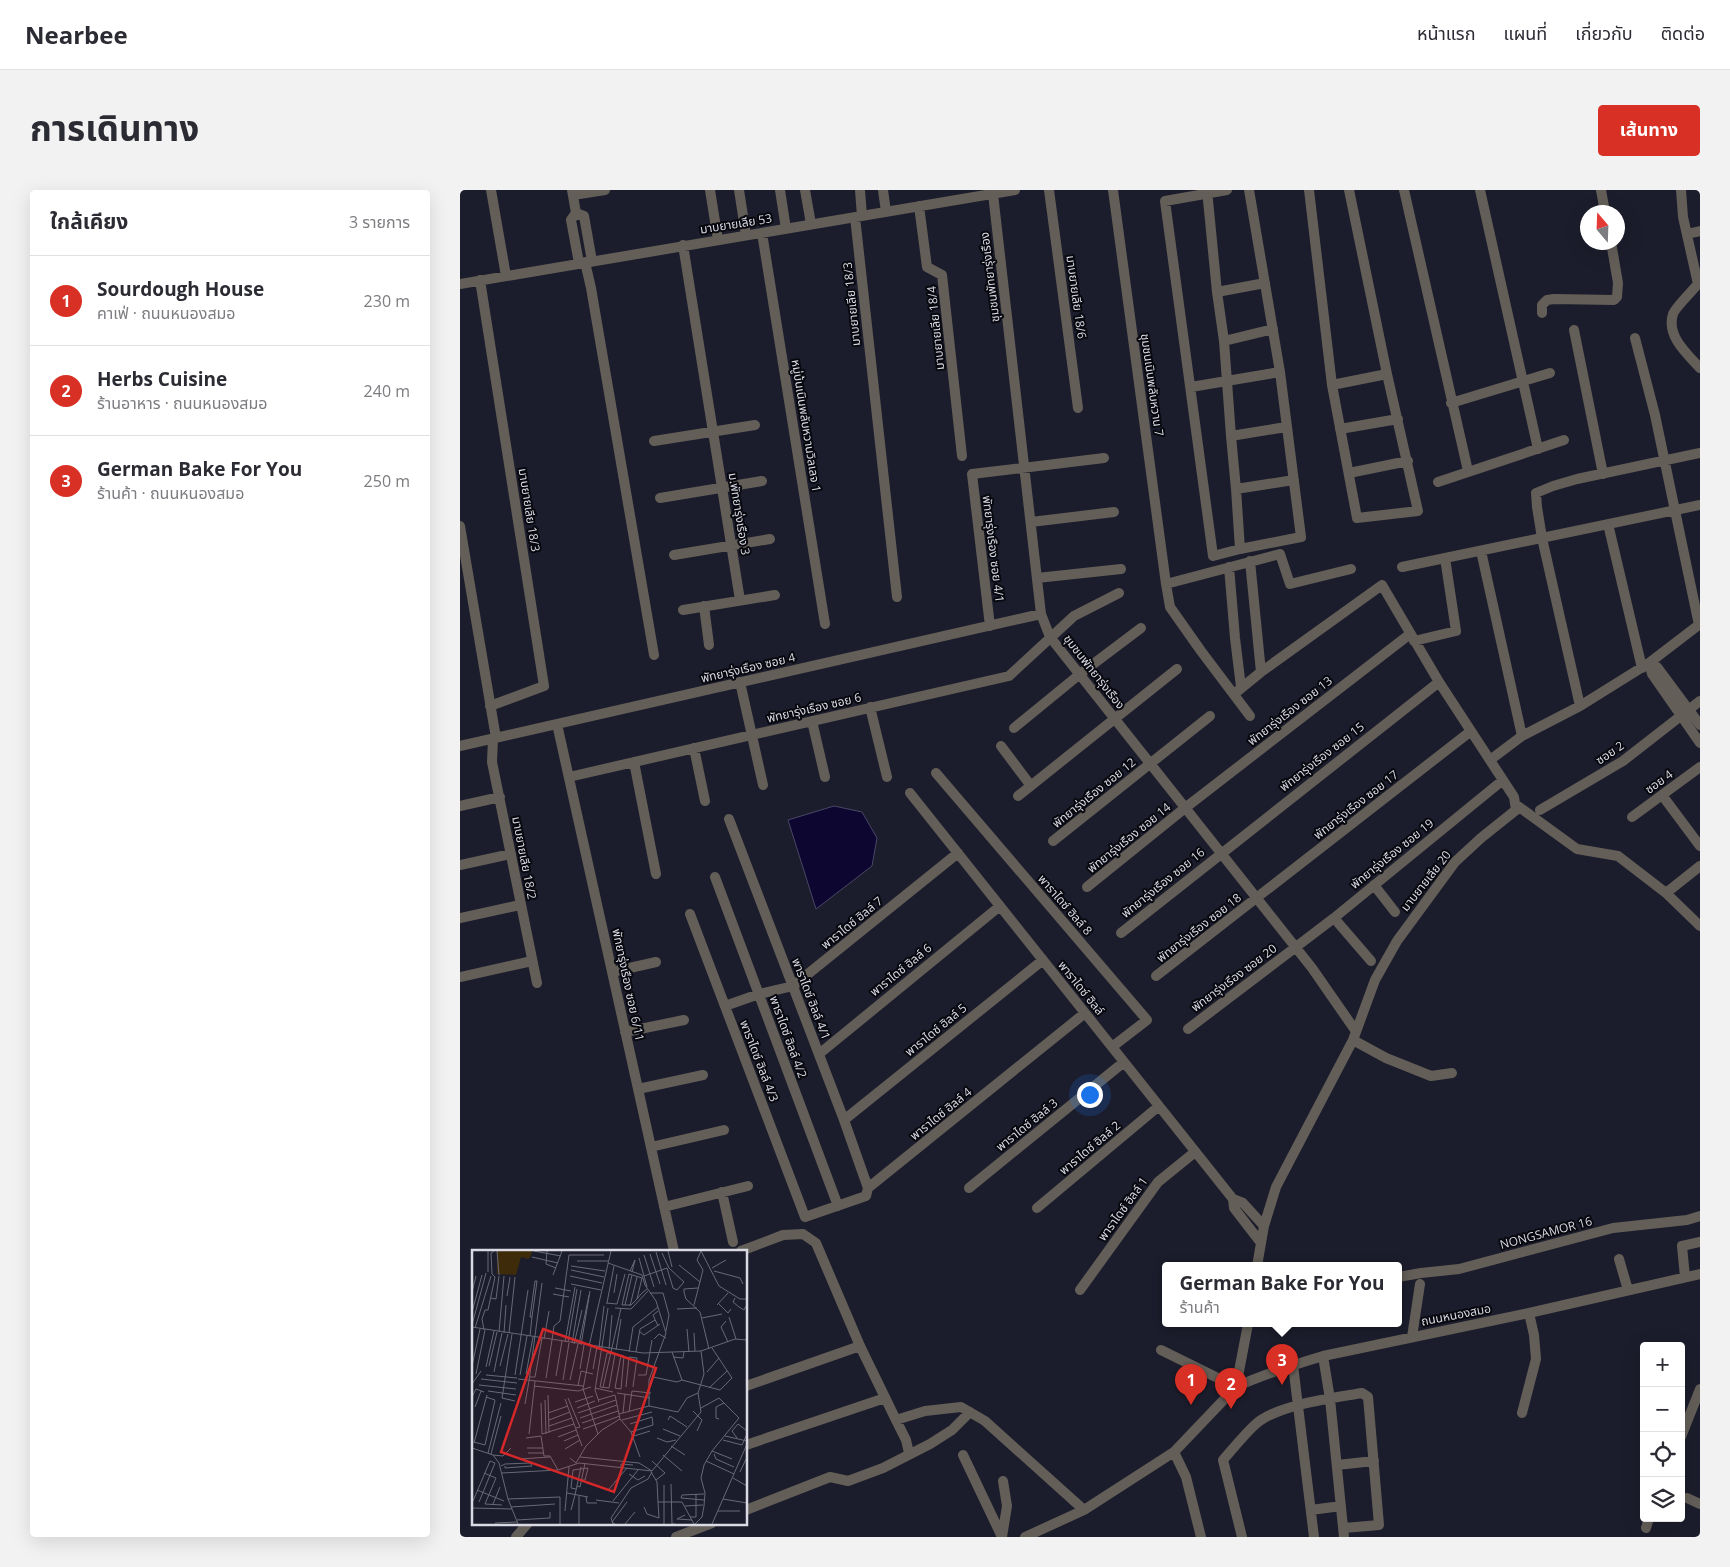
<!DOCTYPE html>
<html lang="th">
<meta charset="utf-8">
<style>
:root{--surface:#fff;--page:#f2f2f3;--text:#2b2b33;--muted:#7c7c81;--line:#e1e1e2;--accent:#d93025}
body{margin:0;font-family:"Open Sans","Noto Sans Thai",sans-serif;background:var(--page);color:var(--text)}
.controls{position:absolute;right:15px;bottom:15px;display:grid;overflow:hidden;border-radius:5px;box-shadow:0 5px 20px #0002}
.controls button{width:45px;height:45px;display:grid;place-items:center;padding:0;border:0;border-bottom:1px solid var(--line);background:var(--surface);color:var(--text);font:25px sans-serif}
.compass{position:absolute;left:1120px;top:15px;width:45px;height:45px;border-radius:50%;background:var(--surface);box-shadow:0 5px 20px #0002;rotate:341deg}
.you{position:absolute;left:629px;top:904px;width:18px;height:18px;margin:-12px;border:4px solid #fff;border-radius:50%;background:#1a73e8;box-shadow:0 0 0 8px #1a73e833}
.badge{display:grid;place-items:center;width:32px;height:32px;border-radius:50%;background:var(--accent);color:#fff;font-size:16px;font-weight:700}
.pin{position:absolute;translate:-50% -41px;filter:drop-shadow(0 1px 2px #0008)}
.pin::after{content:'';position:absolute;top:26px;width:18px;height:15px;background:inherit;clip-path:polygon(0 0,100% 0,50% 100%)}
.popup{position:absolute;left:702px;top:1072px;width:240px;height:65px;box-sizing:border-box;display:grid;place-content:center;border-radius:5px;background:var(--surface);filter:drop-shadow(0 1px 4px #0005);font-size:16px;white-space:nowrap;color:var(--muted)}
.popup b{font-size:19px;color:var(--text)}
.popup::after{content:'';position:absolute;left:50%;top:100%;margin-left:-10px;border:10px solid transparent;border-top-color:var(--surface)}
.list{margin:0;padding:0;list-style:none}
h2{display:flex;justify-content:space-between;align-items:center;height:65px;margin:0;padding:0 20px;font-size:21px}
h2 small{font-size:16px;font-weight:400;color:var(--muted)}
.list li{display:grid;grid-template-columns:32px 1fr auto;gap:15px;align-items:center;box-sizing:border-box;height:90px;padding:0 20px;border-top:1px solid var(--line)}
.list b{display:block;font-size:19px;white-space:nowrap}
.list p{margin:0;font-size:16px;white-space:nowrap;color:var(--muted)}
.list em{font-size:16px;font-style:normal;color:var(--muted)}
.icon{flex:none;width:28px;height:28px;fill:none;stroke:currentColor;stroke-width:2;stroke-linecap:round;stroke-linejoin:round}
.map{position:relative;flex:none;width:1240px;height:1347px;overflow:hidden;border-radius:5px}
header{display:flex;align-items:center;gap:30px;box-sizing:border-box;height:70px;padding:0 25px;background:var(--surface);border-bottom:1px solid var(--line)}
header strong{font-size:24px}
nav{display:flex;gap:28px;margin-inline-start:auto;font-size:18px}
.intro{display:flex;align-items:center;justify-content:space-between;box-sizing:border-box;height:120px;padding:0 30px}
h1{margin:0;font-size:35px}
.button{padding:12px 22px;border-radius:5px;background:var(--accent);color:#fff;font-size:18px;font-weight:700}
main{display:flex;gap:30px;padding:0 30px}
aside{flex:1;background:var(--surface);border-radius:5px;box-shadow:0 5px 20px #0002}
.map>svg:first-child{display:block}
.water{fill:#0c0630;stroke:#4a4666}
.lines{fill:none;stroke-linecap:round;stroke-linejoin:round}
.minor{stroke:#635e57;stroke-width:10}
.labels{text-anchor:middle;stroke-width:4;stroke-linejoin:round;paint-order:stroke}
.street-label{font-size:12px;fill:#d9dae4;stroke:#08080f}
.inset-road{fill:none;stroke:#686976;stroke-width:1}
.view{fill:#d62828;fill-opacity:0.15;stroke:#d62828;stroke-width:2.5}
.inset-edge{fill:none;stroke:#d9dae4;stroke-width:2.5}
</style>
<header>
<strong>Nearbee</strong>
<nav><a>หน้าแรก</a><a>แผนที่</a><a>เกี่ยวกับ</a><a>ติดต่อ</a></nav>
</header>
<div class="intro"><h1>การเดินทาง</h1><a class="button">เส้นทาง</a></div>
<main>
<aside>
<h2>ใกล้เคียง<small>3 รายการ</small></h2>
<ul class="list">
<li><span class="badge">1</span><div><b>Sourdough House</b><p>คาเฟ่ · ถนนหนองสมอ</p></div><em>230 m</em></li>
<li><span class="badge">2</span><div><b>Herbs Cuisine</b><p>ร้านอาหาร · ถนนหนองสมอ</p></div><em>240 m</em></li>
<li><span class="badge">3</span><div><b>German Bake For You</b><p>ร้านค้า · ถนนหนองสมอ</p></div><em>250 m</em></li>
</ul>
</aside>
<div class="map">
<svg width="1240" height="1347" viewBox="0 0 1240 1347">
<rect width="100%" height="100%" fill="#1c1d2c"/>
<path class="water" d="M374 616 402 622 417 648 412 676 356 719 328 630Z"/>
<g class="lines">
<path class="minor" d="M31 0 46 86
M112 0 116 23 111 30 119 73
M250 0 258 50
M279 0 286 45
M320 0 326 39
M345 0 351 34
M400 0 402 26
M423 0 426 22
M589 0 618 218
M653 0 706 394 710 417 741 461 790 526
M747 0 757 102 764 151 771 246 776 299 780 359
M767 0 705 11 753 366 780 359 841 347 820 182 789 0
M849 0 872 195 897 328 958 321 927 184 889 0
M944 0 1008 281
M1020 0 1078 259
M1141 0 1145 22
M1221 0 1223 27 1238 94C1233 100 1215 118 1213 124 1206 146 1227 164 1240 178
M533 4 581 424 590 447 852 778 895 840
M113 5 145 0
M459 16 467 77 482 85 502 266
M116 23 124 26 132 71
M395 27 437 407
M302 43 365 434
M1227 44 1240 41
M223 55 280 410
M125 72 131 98 194 465
M20 90 84 496 30 516
M0 94 555 0
M757 102 805 93
M1082 123V115L1087 110 1094 109 1154 110 1157 107 1158 93 1151 52
M1114 140 1143 284
M1175 148 1195 225 1239 435
M764 151 813 139
M872 195 927 184
M731 197 820 182
M991 213 1090 183
M880 239 938 229
M771 246 826 237
M194 251 295 235
M889 283 948 271
M978 292 1104 250
M776 299 834 290
M200 308 302 291
M571 332 654 322
M1148 334 1182 478
M0 336 36 548
M1021 361 1062 546
M214 365 310 349
M790 371 801 482
M769 377 775 448 781 497
M942 377 1240 315
M577 388 661 379
M706 394 820 364 830 394 891 379
M244 416 249 455
M223 420 315 405
M530 436 512 284 644 268
M954 451 996 441 985 368
M1189 473 1192 484 1240 553
M1189 473 1197 477 1240 535
M280 492 303 595
M774 504 801 482 922 395 979 492 1054 607 1056 620 1021 648 995 672 937 751 915 790 893 850 816 997 804 1036 797 1076
M1120 516 1082 348 1077 317 1076 303 1093 296 1117 289 1240 263
M410 517 427 587
M352 531 365 587
M97 534 214 1061
M554 538 620 484 681 438
M33 549 32 572 77 793
M0 556 581 424
M541 556 571 596
M234 558 245 611
M1030 570 1062 546 1120 516 1189 473 1240 434
M174 572 196 684
M476 583 687 830 652 857
M109 587 549 486 614 426 659 403
M450 603 773 1009
M1202 605 1240 656
M558 606 717 479
M1055 614 1117 659 1158 666 1206 703 1240 736
M0 616 40 607
M1080 620 1163 571 1240 511
M1172 627 1240 577
M269 629 384 930 408 998
M593 651 750 526
M0 675 51 664
M255 687 378 1016
M914 695 935 722
M627 697 725 618 950 444
M1206 703 1240 676
M230 724 345 1027 406 1006 408 998 625 823
M0 728 60 715
M874 728 911 771
M661 743 979 492
M152 782 196 772
M696 786 1011 541
M0 787 72 771
M265 816 299 804 333 796 498 663
M728 839 874 728 1043 590
M165 842 224 830
M893 850 926 868 971 886 992 883
M359 864 540 716
M178 899 243 885
M384 930 583 770
M191 957 264 940
M509 998 664 872
M262 1002 273 1052
M204 1017 288 996
M577 1018 699 916
M801 1053 774 1018 773 1009 783 1013 804 1036
M281 1061 323 1045 343 1044 356 1053 400 1156 436 1230 465 1221 501 1217 525 1231 624 1320
M1159 1069 1168 1100
M938 1087 961 1083 999 1079 1153 1038 1227 1030 1240 1026
M1225 1087 1222 1056 1240 1052
M620 1100 698 992 735 962
M952 1147 960 1094
M701 1160 776 1197 788 1134
M863 1166 870 1209 884 1347
M833 1175 854 1347
M286 1196 400 1156
M1062 1223 1076 1169 1074 1145 1069 1123
M436 1230 446 1250 449 1263
M1221 1247 1240 1199
M286 1255 425 1208
M714 1262 726 1287 741 1347
M503 1265 542 1347
M877 1275 914 1271
M1227 1308 1240 1314
M286 1320 370 1287 388 1291 423 1278 470 1254 492 1240 510 1222
M851 1320 881 1316
M1186 1338 1189 1328
M56 1347 68 1333
M216 1347 252 1333
M542 1347 547 1316 543 1291
M565 1347 624 1320 714 1262 776 1197C804 1184 833 1175 863 1166L1069 1123 1240 1084
M782 1347 763 1270C772 1260 791 1236 801 1230 825 1214 873 1208 902 1203L908 1207 919 1335 884 1338"/>
</g>
<g class="labels">
<g class="street-label">
<text transform="translate(276 34) rotate(-9)" y="4">มาบยายเลีย 53</text>
<text transform="translate(530 87) rotate(-97)" y="4">ชุมชนพัทยารุ่งเรือง</text>
<text transform="translate(616 107) rotate(82)" y="4">มาบยายเลีย 18/6</text>
<text transform="translate(392 114) rotate(-96)" y="4">มาบยายเลีย 18/3</text>
<text transform="translate(476 138) rotate(-96)" y="4">มาบยายเลีย 18/4</text>
<text transform="translate(692 195) rotate(82)" y="4">ชุมชนเนินพลับหวาน 7</text>
<text transform="translate(346 236) rotate(81)" y="4">หมู่บ้นเนินพลับหวานวิลเลจ 1</text>
<text transform="translate(69 320) rotate(81)" y="4">มาบยายเลีย 18/3</text>
<text transform="translate(279 324) rotate(81)" y="4">ม.พัทยารุ่งเรือง 3</text>
<text transform="translate(533 359) rotate(83)" y="4">พัทยารุ่งเรือง ซอย 4/1</text>
<text transform="translate(288 478) rotate(-13)" y="4">พัทยารุ่งเรือง ซอย 4</text>
<text transform="translate(634 482) rotate(52)" y="4">ชุมชนพัทยารุ่งเรือง</text>
<text transform="translate(354 518) rotate(-13)" y="4">พัทยารุ่งเรือง ซอย 6</text>
<text transform="translate(830 521) rotate(-38)" y="4">พัทยารุ่งเรือง ซอย 13</text>
<text transform="translate(1150 563) rotate(-34)" y="4">ซอย 2</text>
<text transform="translate(862 567) rotate(-38)" y="4">พัทยารุ่งเรือง ซอย 15</text>
<text transform="translate(1199 592) rotate(-36)" y="4">ซอย 4</text>
<text transform="translate(634 603) rotate(-39)" y="4">พัทยารุ่งเรือง ซอย 12</text>
<text transform="translate(896 615) rotate(-38)" y="4">พัทยารุ่งเรือง ซอย 17</text>
<text transform="translate(669 648) rotate(-39)" y="4">พัทยารุ่งเรือง ซอย 14</text>
<text transform="translate(932 664) rotate(-39)" y="4">พัทยารุ่งเรือง ซอย 19</text>
<text transform="translate(64 668) rotate(79)" y="4">มาบยายเลีย 18/2</text>
<text transform="translate(966 691) rotate(-52)" y="4">มาบยายเลีย 20</text>
<text transform="translate(703 693) rotate(-39)" y="4">พัทยารุ่งเรือง ซอย 16</text>
<text transform="translate(605 715) rotate(49)" y="4">พาราไดซ์ ฮิลล์ 8</text>
<text transform="translate(392 733) rotate(-39)" y="4">พาราไดซ์ ฮิลล์ 7</text>
<text transform="translate(739 738) rotate(-38)" y="4">พัทยารุ่งเรือง ซอย 18</text>
<text transform="translate(441 780) rotate(-39)" y="4">พาราไดซ์ ฮิลล์ 6</text>
<text transform="translate(774 788) rotate(-37)" y="4">พัทยารุ่งเรือง ซอย 20</text>
<text transform="translate(168 795) rotate(78)" y="4">พัทยารุ่งเรือง ซอย 6/11</text>
<text transform="translate(621 798) rotate(51)" y="4">พาราไดซ์ ฮิลล์</text>
<text transform="translate(351 809) rotate(69)" y="4">พาราไดซ์ ฮิลล์ 4/1</text>
<text transform="translate(476 840) rotate(-39)" y="4">พาราไดซ์ ฮิลล์ 5</text>
<text transform="translate(328 847) rotate(70)" y="4">พาราไดซ์ ฮิลล์ 4/2</text>
<text transform="translate(299 871) rotate(69)" y="4">พาราไดซ์ ฮิลล์ 4/3</text>
<text transform="translate(481 924) rotate(-39)" y="4">พาราไดซ์ ฮิลล์ 4</text>
<text transform="translate(567 935) rotate(-39)" y="4">พาราไดซ์ ฮิลล์ 3</text>
<text transform="translate(630 958) rotate(-40)" y="4">พาราไดซ์ ฮิลล์ 2</text>
<text transform="translate(663 1019) rotate(-54)" y="4">พาราไดซ์ ฮิลล์ 1</text>
<text transform="translate(1086 1043) rotate(-15)" y="4">NONGSAMOR 16</text>
<text transform="translate(996 1125) rotate(-11)" y="4">ถนนหนองสมอ</text>
</g>
</g>
<g transform="translate(12 1060)">
<rect width="275" height="275" fill="#1c1d2c"/>
<path d="M25 1H60L59 6 56 9 49 7 44 25 25 24Z" fill="#3e2b0a"/>
<path class="inset-road" d="M25 1 27 25M62 1 89 6M75 1 74 14 84 18M196 1 200 17M229 1 247 36 268 49H275M184 2 194 35M190 3 197 18 212 32 205 40 201 38 195 18M178 4 188 34M172 5 182 37M60 7 86 13M167 8 175 37M105 11H136M136 13 170 25 173 35 184 51 194 83 177 130V156M207 15 228 32M99 16 133 21M240 18 254 10M99 20 132 27M158 21 163 10 160 22M242 21 268 28 271 34M16 22V1M81 25 90 1M98 26 130 33M172 26 195 18M63 31H65L60 67H58ZM99 34 129 40M83 38 99 41M226 38 212 39V42L214 49 228 62 237 99M0 42 4 26M142 43 145 24M178 43H191L197 65 194 81M81 44 97 47M35 46 38 27M19 48 24 49 27 26M263 48 261 52 267 57 272 60 274 56M165 49 170 28 157 24 150 55H159L165 49 170 43 175 39M134 53 145 54 153 24M135 53 142 16M246 53 256 63 259 59M153 55 160 25M222 55 231 20 225 10 229 1M245 55 256 43M158 56 165 27M143 58 159 59 176 41M205 59 225 58M0 62 10 25M257 67 264 89M230 68 250 64M254 71 249 77 256 92M0 75 14 23M186 76 181 65 186 61M0 77 171 103 229 101 263 89 275 90M3 78 19 26M215 79 217 102M12 80 10 69 13 60H16L23 27 20 24 19 3 22 1M167 81 172 85 188 74M27 82 32 26M32 83 34 55M37 83 43 27M222 83 223 101M40 84 30 148 43 151M58 86 60 67M72 89 77 61M182 89 187 84 194 88M80 90 82 76 88 71 97 5H132M93 92 103 37M96 92 105 39M100 93 109 40M102 94 110 60M107 94 117 45M109 95 118 41M117 96 139 1M119 97 111 139 126 184M127 98 132 56M240 98 260 128 248 140M137 99 140 65M144 100 149 69M157 102 161 77 186 57M164 102 168 79 183 70M200 102 210 130M135 103 143 104 137 138 128 137ZM149 105 152 106 149 139 143 138ZM201 107 211 108 212 102M0 116 8 79M17 116 25 82M28 116 36 84M14 117 22 81M108 119 112 95M121 119 125 97M22 122 30 83M235 122 247 108M4 124 13 80M54 124 61 87M14 125 45 128M43 125 56 40M48 125 55 86M166 125H174L180 90M84 126 90 91M57 127H63L70 88M181 127 205 132 210 130M74 128 80 90M9 129 45 133M46 129 111 136M91 130 97 93M98 130 106 94M210 130 248 140M57 131 70 33M0 134 9 121M7 135 44 139M62 136 106 141 119 137M106 136 109 121 121 124M131 137 149 58M154 137 157 107 165 108 161 137M123 138 141 142M237 138 255 121M16 141 44 145M145 143 178 148M76 145 77 183M0 147 4 139 12 142M96 148 108 177 104 178M93 149 110 196M73 150 74 184M103 152 121 146M127 152 123 140 136 58M69 153 70 184 102 174M53 154 57 131M177 156 206 162 215 148 226 143M3 157 9 141M105 158 123 151M229 158 247 148M221 161 230 170 225 181M157 162 160 141 179 143M76 163 96 156M106 163 144 150M151 163 153 144M147 164 177 156M108 168 145 155M148 169 159 182 168 207M247 169 244 168V157L252 153M77 170 98 162M150 170 180 162M196 170 198 166 215 177M110 173 146 161M158 174 180 167 181 175 159 182M77 176 100 168M111 179 148 166M191 179 208 186M57 184 63 131M162 186 178 181M253 186 275 191M86 187 104 180M54 188 69 186 72 206H78L86 220M185 188 195 192 204 190M265 188 260 181 266 174 275 181M251 190 270 195 275 184M92 191 106 185M2 192 13 195 23 150 14 147M2 193 15 145M199 196 213 205M0 198 21 205 27 213 36 249 46 274M55 198H71M93 199 108 190M240 201 260 209M16 203 29 153M56 203H72M19 204 29 166M242 204 244 209 262 217M21 205 31 206 39 198M191 205 210 221M108 207 167 213 180 221M98 208 104 213 114 196 130 180 148 169 143 145 126 150M48 209 78 207M180 211 193 223 184 230M234 211 262 224M29 216 33 214 58 213 60 216 33 218V216M149 217V214L161 215M179 222 185 232 186 252H210L222 274M268 222 275 207M12 223 24 228 13 254 30 255M30 223 86 220 107 213 180 221 229 162 226 143 232 124 229 101M157 224 166 230 173 226M261 228 275 236M199 234 200 274H203M192 235V274M105 236 108 237 113 213M104 239 99 238 101 220 116 218 113 230H110M137 239 155 218M5 240 32 251M95 243 116 247M103 245 109 217M114 247 115 253H125M36 249 88 247V274M251 249 275 253M124 250 147 253M232 250 209 248 210 245 232 244M1 251 18 211 23 213 7 252M141 251 166 220M21 254 28 237M213 256 231 255M39 257 83 254M172 257 175 264 187 268 186 252M0 258 40 259M99 260 103 245M93 261 97 217M246 261H268M213 265 205 269 220 270M218 267H224V244M45 270 78 268V262M23 273 45 272M107 274V246M141 274 139 268 159 238 176 229 180 222M143 274 140 272 155 252M153 274 163 262M223 274 230 267 232 256 233 243 229 228 232 215 240 201 267 168 247 148M240 274 275 194"/>
<path class="view" d="M71 79 184 118 142 242 29 202Z"/>
<rect width="275" height="275" class="inset-edge"/>
</g>
</svg>
<div class="controls">
<button>+</button>
<button>−</button>
<button><svg class="icon" aria-label="locate" viewBox="0 0 24 24"><circle cx="12" cy="12" r="6"/><path d="M12 2v4M12 18v4M2 12h4M18 12h4"/></svg></button>
<button><svg class="icon" aria-label="layers" viewBox="0 0 24 24"><path d="M12 4l9 5-9 5-9-5zM3 14l9 5 9-5"/></svg></button>
</div>
<svg class="compass" viewBox="-18 -18 36 36"><path d="M0-13l5 13h-10z" fill="#e53935"/><path d="M0 13l5-13h-10z" fill="#7c7c81"/></svg>
<div class="you"></div>
<div class="pin badge" style="left:731px;top:1215px">1</div>
<div class="pin badge" style="left:771px;top:1219px">2</div>
<div class="pin badge" style="left:822px;top:1195px">3</div>
<div class="popup"><b>German Bake For You</b>ร้านค้า</div>
</div>
</main>
